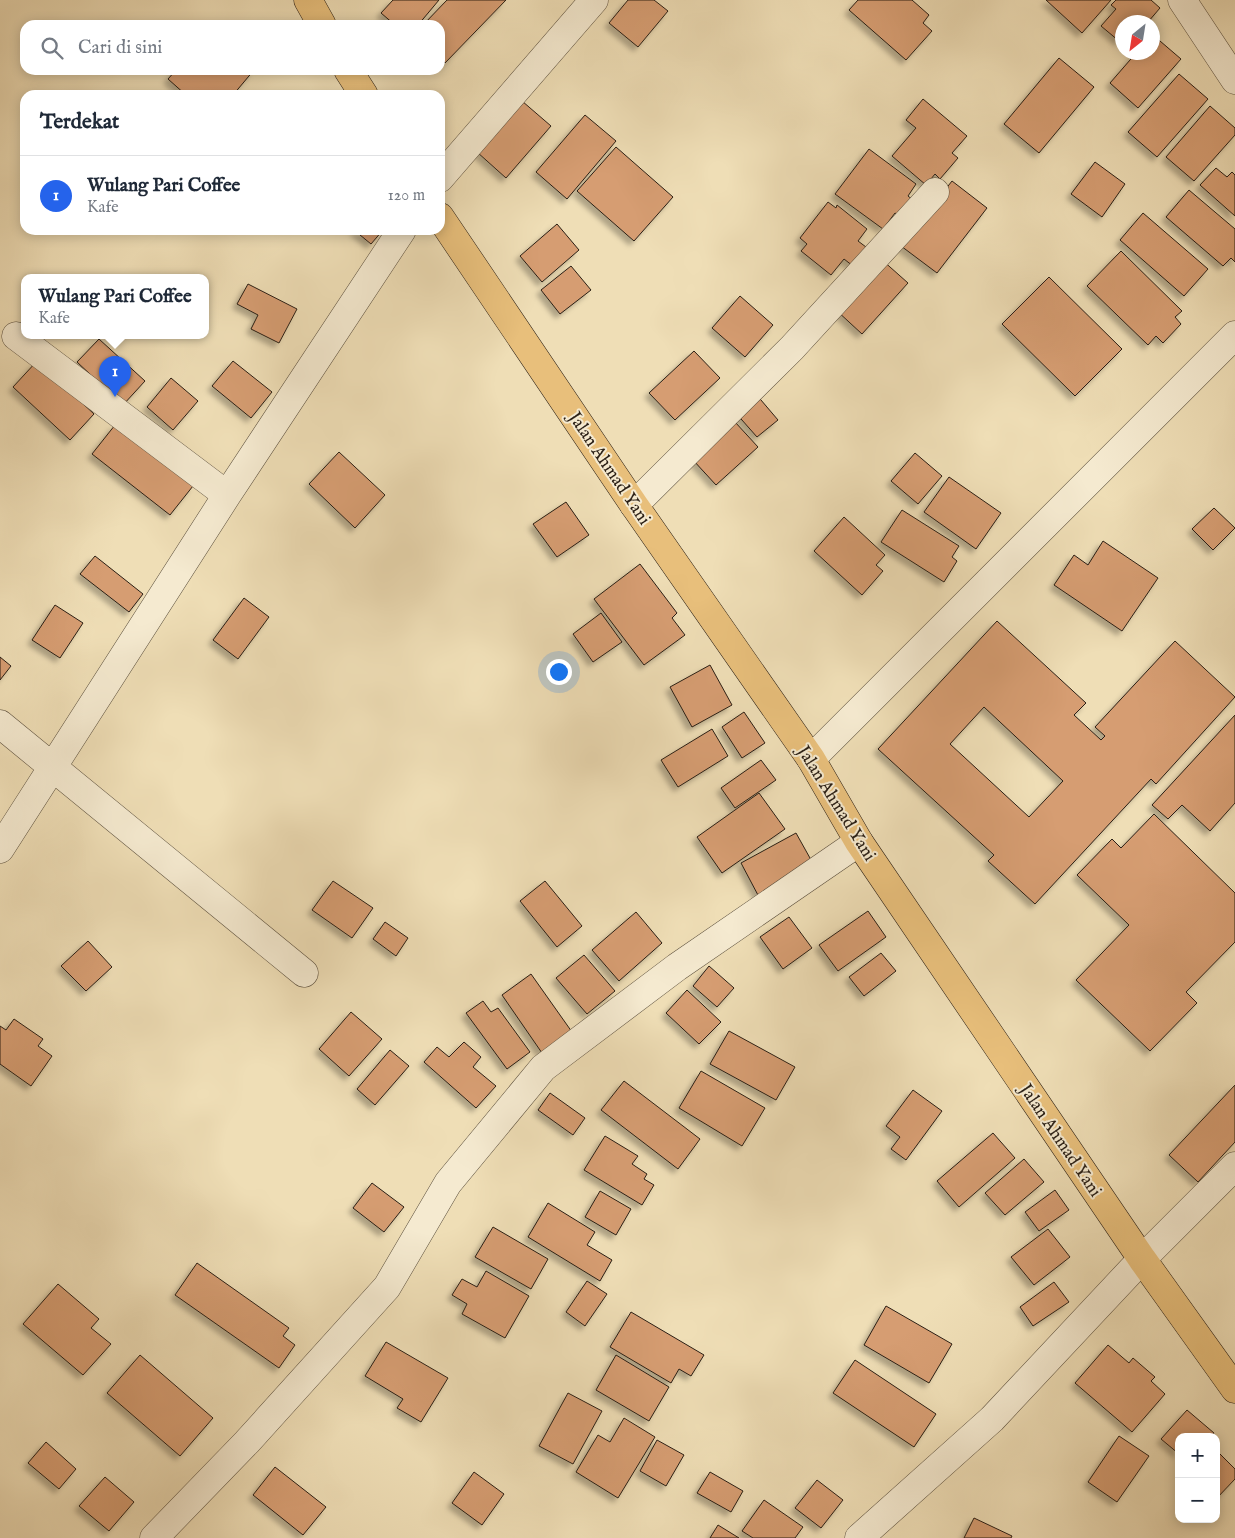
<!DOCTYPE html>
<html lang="id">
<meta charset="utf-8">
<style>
:root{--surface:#fff;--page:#f2f2f3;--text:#1f2937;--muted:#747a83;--line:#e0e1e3;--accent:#2563eb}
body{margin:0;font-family:"IM FELL English",serif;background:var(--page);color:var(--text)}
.controls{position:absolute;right:15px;bottom:15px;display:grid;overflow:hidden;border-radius:10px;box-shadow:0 2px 12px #0003}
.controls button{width:45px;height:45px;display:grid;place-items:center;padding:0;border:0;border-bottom:1px solid var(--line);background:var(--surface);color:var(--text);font:25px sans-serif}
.compass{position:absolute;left:1115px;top:15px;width:45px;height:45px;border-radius:50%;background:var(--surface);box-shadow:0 2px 12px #0003;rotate:210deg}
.you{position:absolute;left:558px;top:671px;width:18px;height:18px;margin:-12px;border:4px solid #fff;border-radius:50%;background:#1a73e8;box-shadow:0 0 0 8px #1a73e833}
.badge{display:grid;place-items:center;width:32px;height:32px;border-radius:50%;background:var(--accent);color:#fff;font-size:16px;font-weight:700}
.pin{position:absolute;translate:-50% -41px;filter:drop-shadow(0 1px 2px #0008)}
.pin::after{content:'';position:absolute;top:26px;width:18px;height:15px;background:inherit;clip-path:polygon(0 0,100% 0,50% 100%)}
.popup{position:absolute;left:21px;top:274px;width:188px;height:65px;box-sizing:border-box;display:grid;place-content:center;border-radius:10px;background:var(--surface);filter:drop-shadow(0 1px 4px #0005);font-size:16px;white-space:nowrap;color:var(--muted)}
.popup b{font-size:19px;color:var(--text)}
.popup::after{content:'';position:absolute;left:50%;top:100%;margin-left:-10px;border:10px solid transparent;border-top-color:var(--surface)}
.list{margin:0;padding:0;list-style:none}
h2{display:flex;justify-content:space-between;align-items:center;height:65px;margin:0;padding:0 20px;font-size:21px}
h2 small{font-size:16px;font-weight:400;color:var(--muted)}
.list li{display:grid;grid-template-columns:32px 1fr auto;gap:15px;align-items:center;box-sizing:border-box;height:80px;padding:0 20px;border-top:1px solid var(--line)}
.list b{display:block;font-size:19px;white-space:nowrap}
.list p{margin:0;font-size:16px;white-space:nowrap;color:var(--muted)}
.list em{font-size:16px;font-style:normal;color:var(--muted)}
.icon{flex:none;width:28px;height:28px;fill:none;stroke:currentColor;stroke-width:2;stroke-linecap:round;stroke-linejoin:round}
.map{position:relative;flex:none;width:1235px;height:1538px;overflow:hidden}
.search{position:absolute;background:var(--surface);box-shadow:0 2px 12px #0003;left:20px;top:20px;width:425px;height:55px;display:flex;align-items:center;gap:12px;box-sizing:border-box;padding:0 18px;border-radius:15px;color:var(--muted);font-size:19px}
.panel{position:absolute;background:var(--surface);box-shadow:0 2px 12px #0003;left:20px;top:90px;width:425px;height:145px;border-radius:15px}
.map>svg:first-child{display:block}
.building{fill:#d69d72;stroke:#2a1f15;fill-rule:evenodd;filter:url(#shadow)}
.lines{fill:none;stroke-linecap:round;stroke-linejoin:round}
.minor-casing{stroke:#5b4f3d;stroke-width:29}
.highway-casing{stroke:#2a1f15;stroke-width:29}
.minor{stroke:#f5ead0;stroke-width:28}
.highway{stroke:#e8bf7b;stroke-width:28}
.labels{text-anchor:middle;stroke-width:4;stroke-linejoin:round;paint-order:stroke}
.street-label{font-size:18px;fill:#2a1f15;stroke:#f5ead0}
</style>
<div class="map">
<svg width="1235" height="1538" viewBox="0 0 1235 1538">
<defs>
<filter id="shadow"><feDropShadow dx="-4.5" dy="4.5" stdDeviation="2.5" flood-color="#0004"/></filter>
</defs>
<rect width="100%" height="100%" fill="#efdeb6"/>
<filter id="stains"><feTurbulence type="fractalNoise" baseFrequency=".004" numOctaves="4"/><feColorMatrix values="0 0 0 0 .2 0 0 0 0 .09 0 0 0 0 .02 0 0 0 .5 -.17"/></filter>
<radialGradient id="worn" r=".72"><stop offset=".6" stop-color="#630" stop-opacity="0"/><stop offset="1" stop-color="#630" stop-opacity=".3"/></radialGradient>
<path class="building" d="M393 0H439L418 25H395L381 13Z
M447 0H506L445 63 440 58V25H423Z
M628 0H654L668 11 638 47 609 23Z
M858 0H912L929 15 923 23 932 31 906 60 849 10Z
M1046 0H1111L1082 33Z
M1116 0H1151L1160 8 1148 22H1122V37L1119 41 1101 26 1116 9 1111 5Z
M1153 35 1181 59 1138 108 1110 83 1137 52H1152Z
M1059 58 1094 87 1039 153 1004 124Z
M176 70H254L233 95H186L168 79Z
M1179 74 1208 99 1157 157 1128 132Z
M923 99 967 136 952 153 958 158 940 179 935 174 926 185 892 156 916 128 906 120Z
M522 101 551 126 506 178 477 152Z
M1210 106 1235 128V135L1194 181 1166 157Z
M585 115 616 141 567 199 536 172Z
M616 147 673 197 634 241 577 191Z
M869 149 916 184 908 196 913 200 900 216 895 213 883 229 835 194Z
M1095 162 1125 184 1102 217 1071 194Z
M1216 168 1227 177 1232 172 1235 175V216L1200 185Z
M952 181 987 208 937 273 901 246Z
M1189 190 1235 229V262L1231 258 1223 266 1166 217Z
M828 202 836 208 837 205 867 229 858 241 866 247 853 266 844 259 831 275 801 251 807 244 800 238Z
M1143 213 1208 269 1184 296 1120 240Z
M557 224 579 250 542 282 520 256Z
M354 230H383L371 244Z
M1121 251 1182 311 1175 317 1181 324 1163 343 1156 336 1148 345 1087 286Z
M881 259 908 283 862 334 836 310Z
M571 266 591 290 560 314 541 290Z
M1049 277 1122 349 1075 396 1002 324Z
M248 284 297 309 279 343 251 329 258 315 237 304Z
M740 296 773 325 745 357 712 328Z
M99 339 145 381 123 405 77 362Z
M694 351 720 378 675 420 649 393Z
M37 361 94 414 70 440 13 387Z
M233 361 272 392 251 418 212 386Z
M171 378 198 401 173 430 147 407Z
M755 393 778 420 757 437 734 411Z
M735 422 758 447 716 485 693 460Z
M115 425 193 486 170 515 92 454Z
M339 452 385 495 355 528 309 484Z
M915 453 942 476 918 504 891 481Z
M949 477 1001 513 976 549 924 512Z
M566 502 589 535 557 557 533 524Z
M1214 508 1235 528 1213 550 1192 529Z
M902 510 959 546 952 557 957 561 944 582 881 542Z
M844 517 885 555 876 565 883 571 862 595 814 551Z
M1103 541 1158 578 1122 631 1054 585 1074 555 1088 565Z
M95 556 143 594 129 612 80 574Z
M640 564 677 613 672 618 685 635 644 665 594 599Z
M244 598 269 617 238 659 213 640Z
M55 605 83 623 60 658 32 640Z
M601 613 622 642 593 662 573 634Z
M997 621 1086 703 1074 715 1101 740 1105 736 1095 727 1175 641 1235 697 1156 784 1151 779 1035 904 988 861 994 855 878 749ZM984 707 1063 781 1029 817 950 744Z
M0 657 11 666 0 680Z
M710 665 732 705 692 727 670 687Z
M744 712 765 743 742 758 722 727Z
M1235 715V803L1210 831 1182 805 1168 819 1152 805Z
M712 729 728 756 678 787 661 760Z
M761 760 776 780 735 808 721 788Z
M759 793 785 829 722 873 697 837Z
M1154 814 1235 893V942L1186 992 1197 1003 1150 1051 1076 980 1129 925 1077 875 1112 839 1121 848Z
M796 833 815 867 759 897 741 863Z
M333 881 373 908 352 938 312 910Z
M545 881 582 926 557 947 520 901Z
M868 911 886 937 838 971 819 945Z
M636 912 662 943 619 981 592 950Z
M789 917 812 948 783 969 760 937Z
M385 922 408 938 396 956 373 939Z
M88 941 112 967 86 991 61 966Z
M881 953 896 971 864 996 849 977Z
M584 955 615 991 587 1014 556 978Z
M709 966 734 988 717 1007 693 986Z
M531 974 572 1032 542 1053 502 995Z
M687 990 721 1022 699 1044 666 1013Z
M483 1001 491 1012 498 1008 530 1052 507 1069 466 1013Z
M351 1012 382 1039 349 1076 319 1049Z
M14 1019 43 1039 38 1046 52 1056 31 1086 0 1064V1026L6 1030Z
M729 1031 795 1067 776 1100 710 1064Z
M464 1042 481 1057 473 1067 496 1086 476 1108 424 1062 437 1047 449 1057Z
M390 1050 409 1066 375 1105 357 1089Z
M701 1071 765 1108 742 1146 679 1108Z
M624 1081 700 1139 678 1169 601 1110Z
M1235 1085V1142L1198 1182 1169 1155Z
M913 1090 942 1111 906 1160 891 1149 900 1137 886 1126Z
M550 1093 585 1118 573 1135 538 1110Z
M993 1133 1015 1158 959 1207 937 1181Z
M605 1136 638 1156 632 1164 647 1174 644 1179 654 1185 642 1205 584 1170Z
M1024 1159 1044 1182 1005 1215 985 1193Z
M372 1183 404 1207 384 1232 353 1208Z
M1055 1190 1069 1210 1039 1231 1025 1212Z
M600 1191 631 1209 616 1235 585 1217Z
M548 1203 595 1232 587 1245 612 1260 600 1281 528 1237Z
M493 1227 548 1259 531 1289 475 1257Z
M1048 1229 1070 1257 1034 1285 1011 1257Z
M197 1263 289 1328 283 1336 295 1345 279 1368 175 1295Z
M486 1271 529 1296 505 1338 462 1314 467 1304 452 1295 462 1279 477 1287Z
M587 1281 607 1294 585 1326 566 1312Z
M1054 1282 1069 1302 1033 1326 1020 1307Z
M58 1284 99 1319 91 1328 111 1344 83 1375 23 1324Z
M886 1306 952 1344 929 1383 864 1345Z
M631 1312 704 1355 691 1376 679 1369 671 1383 610 1347Z
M386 1342 448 1378 421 1422 397 1408 403 1399 365 1376Z
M1108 1345 1129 1363 1133 1358 1155 1377 1151 1381 1165 1394 1132 1432 1075 1383Z
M140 1355 213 1418 180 1456 107 1393Z
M616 1355 669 1387 649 1421 596 1390Z
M855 1360 936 1414 914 1447 833 1393Z
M568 1393 602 1411 573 1464 539 1446Z
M1187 1410 1214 1433 1211 1437H1179V1454L1161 1439Z
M624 1418 655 1437 618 1498 576 1472 598 1435 610 1442Z
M1119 1436 1149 1456 1117 1502 1088 1482Z
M657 1440 684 1455 666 1486 640 1471Z
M46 1442 76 1469 59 1489 28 1463Z
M1216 1450 1235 1469V1479L1216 1499Z
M275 1467 326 1507 303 1535 253 1495Z
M474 1472 504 1494 482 1525 452 1503Z
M710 1472 743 1491 731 1512 697 1493Z
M105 1477 134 1502 109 1531 79 1506Z
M817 1480 843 1500 821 1528 795 1508Z
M764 1500 803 1527 795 1538H753L742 1531Z
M974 1518 1012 1536 1011 1538H964Z
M718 1525 739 1538H710Z"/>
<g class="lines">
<g class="minor-casing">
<path id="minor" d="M1182 0 1235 80
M440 178 594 0
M16 336 227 495
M634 505 792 348 935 192
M0 724 304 973
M811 759 1235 335
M0 849 227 495 402 230
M154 1538 247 1442 387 1287 448 1183 543 1068 677 967 859 842
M859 1538 992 1419 1142 1259 1235 1166"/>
</g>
<g class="highway-casing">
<path id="highway" d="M308 0 322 25
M348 70 364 95
M440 217 634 505 811 759 859 842 1142 1259 1235 1389"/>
</g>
<use href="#minor" class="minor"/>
<use href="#highway" class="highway"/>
</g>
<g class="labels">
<g class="street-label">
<text transform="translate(610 468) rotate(56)" y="6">Jalan Ahmad Yani</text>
<text transform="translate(837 803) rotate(58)" y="6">Jalan Ahmad Yani</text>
<text transform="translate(1061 1140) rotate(56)" y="6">Jalan Ahmad Yani</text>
</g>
</g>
<rect width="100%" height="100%" filter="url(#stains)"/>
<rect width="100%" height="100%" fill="url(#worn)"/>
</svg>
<div class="controls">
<button>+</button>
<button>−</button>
</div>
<svg class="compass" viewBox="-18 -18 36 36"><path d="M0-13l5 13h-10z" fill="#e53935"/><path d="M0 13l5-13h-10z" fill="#747a83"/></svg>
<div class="you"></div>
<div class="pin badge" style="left:115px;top:397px">1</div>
<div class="popup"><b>Wulang Pari Coffee</b>Kafe</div>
<div class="search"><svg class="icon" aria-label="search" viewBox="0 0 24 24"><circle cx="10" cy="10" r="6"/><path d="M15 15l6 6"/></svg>Cari di sini</div>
<section class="panel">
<h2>Terdekat<small></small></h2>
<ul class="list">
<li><span class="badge">1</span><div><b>Wulang Pari Coffee</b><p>Kafe</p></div><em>120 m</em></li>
</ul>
</section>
</div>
